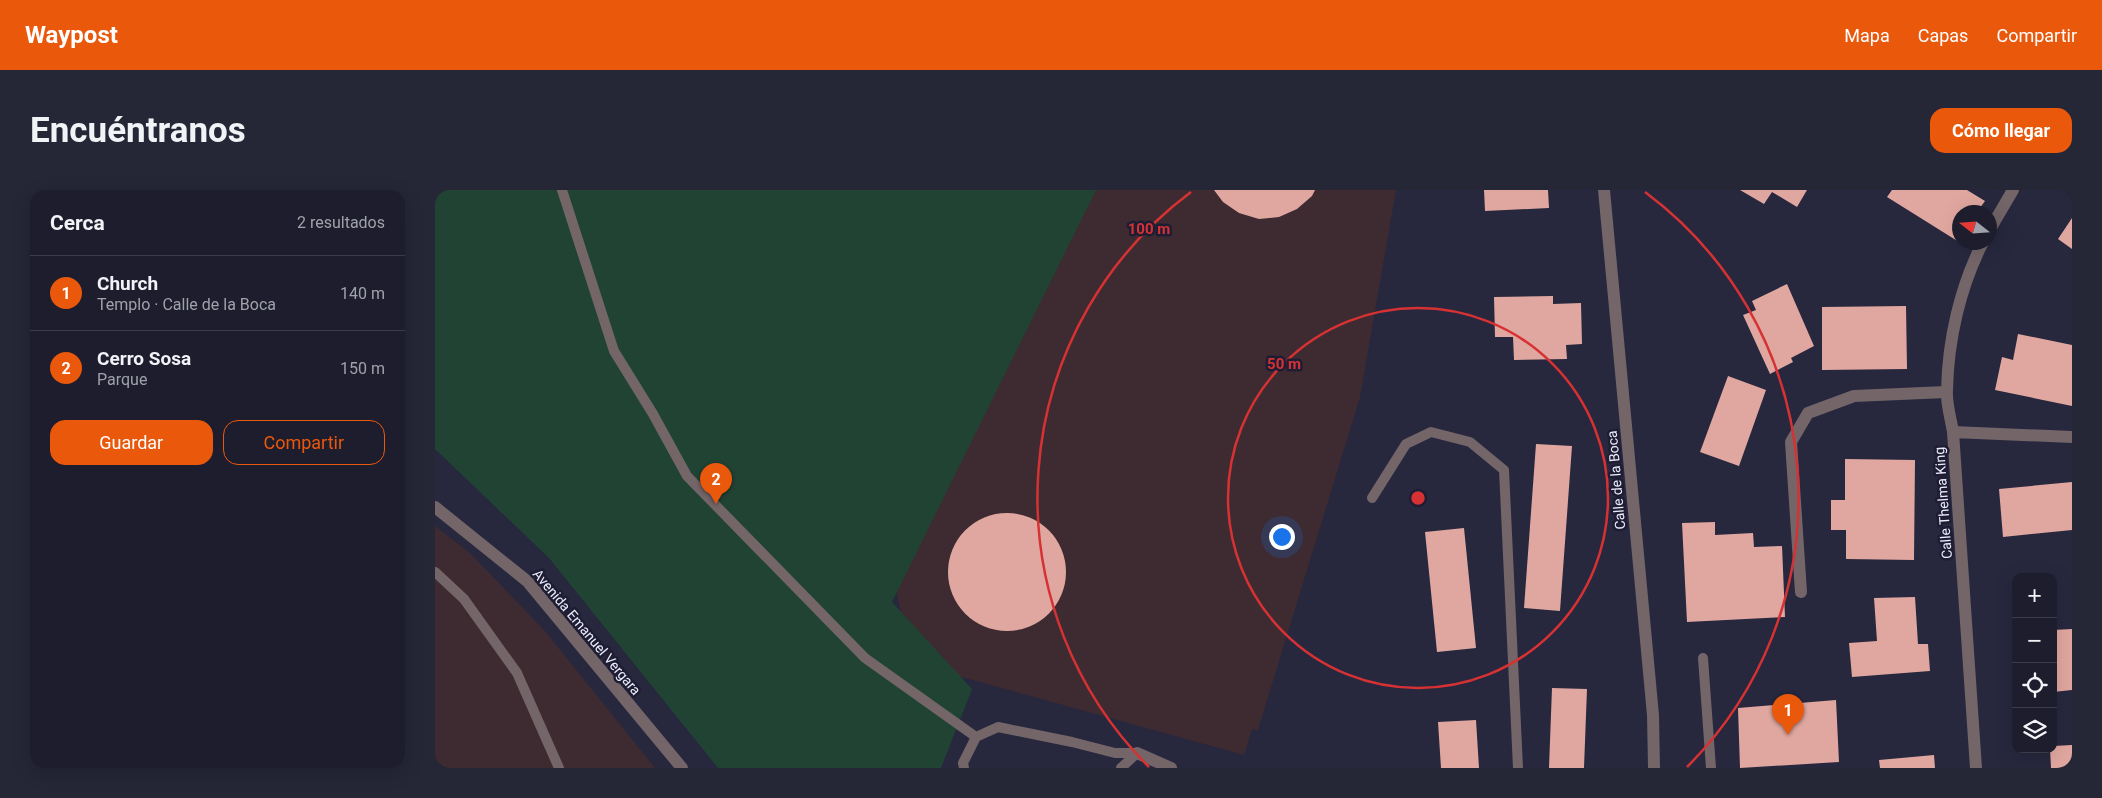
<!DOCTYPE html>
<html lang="es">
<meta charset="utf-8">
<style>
:root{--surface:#1d1d2e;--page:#252636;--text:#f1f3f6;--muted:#a0a2aa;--line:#3b3b4a;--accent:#ea580c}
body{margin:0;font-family:Roboto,sans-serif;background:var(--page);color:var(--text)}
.controls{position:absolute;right:15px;bottom:15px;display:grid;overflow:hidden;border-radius:10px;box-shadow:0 5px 20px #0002}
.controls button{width:45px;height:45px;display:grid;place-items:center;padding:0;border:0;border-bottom:1px solid var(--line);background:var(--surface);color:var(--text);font:25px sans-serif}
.compass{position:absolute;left:1517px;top:15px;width:45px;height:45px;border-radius:50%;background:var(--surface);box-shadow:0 5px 20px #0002;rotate:287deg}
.you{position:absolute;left:846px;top:346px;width:18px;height:18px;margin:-12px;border:4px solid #fff;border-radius:50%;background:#1a73e8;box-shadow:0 0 0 8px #1a73e833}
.badge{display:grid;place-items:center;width:32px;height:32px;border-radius:50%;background:var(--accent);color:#fff;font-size:16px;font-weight:700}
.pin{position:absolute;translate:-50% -41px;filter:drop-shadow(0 1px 2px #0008)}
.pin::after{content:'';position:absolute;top:26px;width:18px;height:15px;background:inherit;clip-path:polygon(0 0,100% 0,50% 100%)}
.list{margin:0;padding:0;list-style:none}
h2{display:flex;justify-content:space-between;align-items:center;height:65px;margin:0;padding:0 20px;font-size:21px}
h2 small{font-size:16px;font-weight:400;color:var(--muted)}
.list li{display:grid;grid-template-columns:32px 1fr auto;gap:15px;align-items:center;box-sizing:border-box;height:75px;padding:0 20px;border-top:1px solid var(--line)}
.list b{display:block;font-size:19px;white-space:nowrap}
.list p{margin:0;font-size:16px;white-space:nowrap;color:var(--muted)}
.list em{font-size:16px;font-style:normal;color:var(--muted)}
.actions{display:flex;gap:10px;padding:15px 20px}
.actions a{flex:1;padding:11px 0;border:1px solid var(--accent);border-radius:15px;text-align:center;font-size:18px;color:var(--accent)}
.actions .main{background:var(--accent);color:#fff}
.icon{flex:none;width:28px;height:28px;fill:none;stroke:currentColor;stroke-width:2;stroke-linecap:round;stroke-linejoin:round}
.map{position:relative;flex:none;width:1637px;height:578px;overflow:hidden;border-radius:15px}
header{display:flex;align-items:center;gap:30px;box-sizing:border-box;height:70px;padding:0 25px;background:var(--accent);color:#fff}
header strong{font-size:24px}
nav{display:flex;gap:28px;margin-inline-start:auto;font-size:18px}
.intro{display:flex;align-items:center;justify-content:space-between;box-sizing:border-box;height:120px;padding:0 30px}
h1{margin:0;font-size:35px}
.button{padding:12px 22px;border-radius:15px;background:var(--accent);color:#fff;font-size:18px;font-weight:700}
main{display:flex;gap:30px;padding:0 30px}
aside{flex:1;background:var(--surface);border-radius:15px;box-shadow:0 5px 20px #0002}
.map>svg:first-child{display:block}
.industrial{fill:#3e2b31}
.green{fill:#214334}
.building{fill:#e0a7a0}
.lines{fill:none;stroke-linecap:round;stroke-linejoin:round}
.service{stroke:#736568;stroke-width:10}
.minor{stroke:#736568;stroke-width:12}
.ring{fill:none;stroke:#d73233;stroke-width:2.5}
.labels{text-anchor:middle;stroke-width:5;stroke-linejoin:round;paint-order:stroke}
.street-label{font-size:14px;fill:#ecedfc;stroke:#1e1d33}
.centre{fill:#d73233;stroke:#1e1d33;stroke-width:2.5}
.ring-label{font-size:15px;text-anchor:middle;font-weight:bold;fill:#d73233;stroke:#1e1d33;stroke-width:5;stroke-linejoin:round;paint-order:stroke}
</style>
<header>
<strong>Waypost</strong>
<nav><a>Mapa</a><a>Capas</a><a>Compartir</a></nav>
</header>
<div class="intro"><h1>Encuéntranos</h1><a class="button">Cómo llegar</a></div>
<main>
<aside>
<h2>Cerca<small>2 resultados</small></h2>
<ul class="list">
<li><span class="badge">1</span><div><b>Church</b><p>Templo · Calle de la Boca</p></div><em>140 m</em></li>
<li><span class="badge">2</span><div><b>Cerro Sosa</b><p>Parque</p></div><em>150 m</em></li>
</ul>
<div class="actions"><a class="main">Guardar</a><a>Compartir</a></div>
</aside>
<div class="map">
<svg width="1637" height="578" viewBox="0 0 1637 578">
<rect width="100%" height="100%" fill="#27273e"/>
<path class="industrial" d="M616 0H961L925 207 823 540 817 539 809 565 523 486 468 433 451 349Z
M0 336 35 363 110 441 220 578H0Z"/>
<path class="green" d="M0 0H661L457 412 537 499 506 578H283L114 368 0 259Z"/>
<path class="building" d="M779 0H880L877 6 862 19 844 27 824 29 804 23 788 12Z
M1049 0H1113L1114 18 1050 21Z
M1305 0H1372L1362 17 1337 2 1329 14Z
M1457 0H1532L1550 11 1542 22H1524V52L1452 7Z
M1637 28V59L1623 49Z
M1352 94 1379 156 1356 168 1358 172 1335 184 1308 125 1321 120 1317 111Z
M1118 106V114L1146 113 1147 154 1131 155 1132 169 1079 170 1078 147H1060L1059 107Z
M1471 116 1472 179 1387 180V117Z
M1583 144 1637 155V216L1560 200 1567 167 1578 170Z
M1293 186 1331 200 1304 276 1265 262Z
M1101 254 1137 256 1125 421 1089 418Z
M1410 269 1480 270 1479 370 1411 369V340H1396V310H1410Z
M1637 292V340L1568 347 1564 299Z
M513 382a59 59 0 1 1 118 0a59 59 0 1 1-118 0Z
M1280 332V345L1318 343 1319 357 1347 356 1350 427 1252 432 1247 333Z
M1029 338 1041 458 1002 462 990 342Z
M1480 407 1483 454H1493L1495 481 1417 487 1414 453 1442 451 1439 408Z
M1637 439V500L1618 502V440Z
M1117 498 1152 499 1149 578H1114Z
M1401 510 1404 572 1305 578 1303 518Z
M1041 530 1044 578H1006L1003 532Z
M1637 555V578H1616L1615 559H1618V556Z
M1499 565 1500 578H1445L1444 570Z"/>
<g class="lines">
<path class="service" d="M127 0 179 161 218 224 252 286 430 468 541 547
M937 308 971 254 996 242 1035 252 1069 280 1083 578
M0 382 29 409 82 483 124 578
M1268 468 1276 578
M529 578 528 573 541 547 563 537 637 552 680 563H702
M686 578 702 563"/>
<path class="minor" d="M1169 0 1218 525 1219 578
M1554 41 1578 0
M1518 242 1637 247
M0 317 92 391 247 578
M1366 402 1356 252 1373 223 1419 206 1511 202
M702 563 736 578
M1541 578 1518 242C1516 229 1511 214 1512 200 1513 150 1525 97 1548 52"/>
</g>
<g class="ring">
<circle cx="983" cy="308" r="190"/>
<path d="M714 577A381 381 0 0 1 756 2M1210 2A381 381 0 0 1 1252 577"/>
</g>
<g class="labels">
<g class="street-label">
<text transform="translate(1181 290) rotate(-95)" y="5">Calle de la Boca</text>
<text transform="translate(1508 313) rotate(-94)" y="5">Calle Thelma King</text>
<text transform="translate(152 442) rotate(50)" y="5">Avenida Emanuel Vergara</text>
</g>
</g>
<circle cx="983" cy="308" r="8" class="centre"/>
<g class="ring-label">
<text x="714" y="44">100 m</text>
<text x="849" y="179">50 m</text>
</g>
</svg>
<div class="controls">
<button>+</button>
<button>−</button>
<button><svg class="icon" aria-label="locate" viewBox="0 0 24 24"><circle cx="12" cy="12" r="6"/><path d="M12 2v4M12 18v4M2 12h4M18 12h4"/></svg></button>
<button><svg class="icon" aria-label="layers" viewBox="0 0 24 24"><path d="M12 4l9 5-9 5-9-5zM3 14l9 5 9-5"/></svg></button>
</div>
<svg class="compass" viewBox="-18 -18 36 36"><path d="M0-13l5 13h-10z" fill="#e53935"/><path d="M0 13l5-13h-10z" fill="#a0a2aa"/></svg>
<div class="you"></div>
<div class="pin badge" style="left:1353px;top:545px">1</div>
<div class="pin badge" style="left:281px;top:314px">2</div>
</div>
</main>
